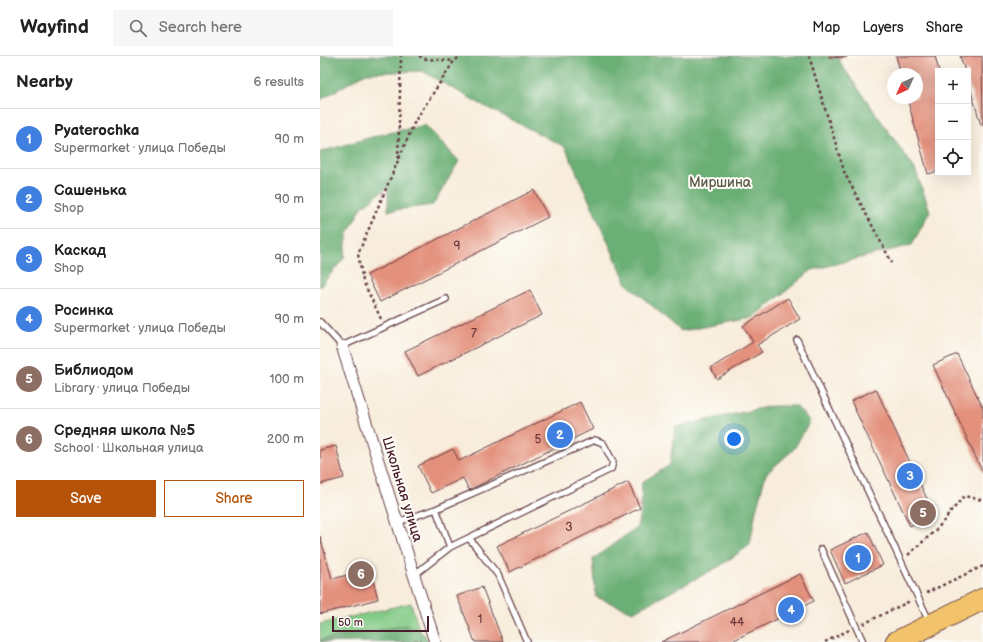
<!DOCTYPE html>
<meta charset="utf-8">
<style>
:root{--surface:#fff;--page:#f6f6f6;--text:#222;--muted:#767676;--line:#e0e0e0;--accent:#b45309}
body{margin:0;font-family:"Balsamiq Sans",sans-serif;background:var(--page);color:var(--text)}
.controls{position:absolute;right:12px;top:12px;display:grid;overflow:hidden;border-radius:0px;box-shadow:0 4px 16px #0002}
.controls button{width:36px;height:36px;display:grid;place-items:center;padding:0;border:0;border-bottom:1px solid var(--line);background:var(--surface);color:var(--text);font:20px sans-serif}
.compass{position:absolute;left:567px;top:12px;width:36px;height:36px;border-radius:50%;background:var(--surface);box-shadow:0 4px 16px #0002;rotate:225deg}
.scale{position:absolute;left:12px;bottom:10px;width:97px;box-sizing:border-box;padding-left:4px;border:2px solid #4a1f2b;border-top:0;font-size:11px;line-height:14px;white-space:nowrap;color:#4a1f2b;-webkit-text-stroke:3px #fdfcf7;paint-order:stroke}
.you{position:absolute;left:414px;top:383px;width:14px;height:14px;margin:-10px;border:3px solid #fff;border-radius:50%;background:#1a73e8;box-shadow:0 0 0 6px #1a73e833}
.badge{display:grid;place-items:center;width:26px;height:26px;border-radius:50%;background:var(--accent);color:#fff;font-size:13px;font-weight:700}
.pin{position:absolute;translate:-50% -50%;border:2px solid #fff;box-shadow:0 1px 4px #0006}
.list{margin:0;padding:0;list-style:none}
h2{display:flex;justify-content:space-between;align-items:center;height:52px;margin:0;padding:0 16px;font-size:17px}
h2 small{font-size:13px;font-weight:400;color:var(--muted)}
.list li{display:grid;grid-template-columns:26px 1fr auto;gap:12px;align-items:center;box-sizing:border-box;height:60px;padding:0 16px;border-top:1px solid var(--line)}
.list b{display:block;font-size:15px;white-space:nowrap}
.list p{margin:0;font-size:13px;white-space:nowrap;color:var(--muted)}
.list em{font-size:13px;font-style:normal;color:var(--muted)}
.actions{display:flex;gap:8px;padding:12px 16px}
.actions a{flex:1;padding:9px 0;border:1px solid var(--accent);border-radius:0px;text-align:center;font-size:14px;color:var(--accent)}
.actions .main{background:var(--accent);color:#fff}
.icon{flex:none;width:22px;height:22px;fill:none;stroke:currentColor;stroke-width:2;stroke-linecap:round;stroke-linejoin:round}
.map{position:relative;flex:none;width:663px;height:586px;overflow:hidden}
header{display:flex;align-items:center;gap:24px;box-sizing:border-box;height:56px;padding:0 20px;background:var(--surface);border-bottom:1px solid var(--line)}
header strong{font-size:19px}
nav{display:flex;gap:22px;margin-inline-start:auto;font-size:14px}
.search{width:280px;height:36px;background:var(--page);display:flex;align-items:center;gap:10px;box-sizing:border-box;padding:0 14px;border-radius:0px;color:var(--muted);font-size:15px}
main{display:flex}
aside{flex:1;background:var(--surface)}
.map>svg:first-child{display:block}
.green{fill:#83cb87;stroke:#667559}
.forest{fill:#6aaf74;stroke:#5a6750}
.building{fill:#e3907c}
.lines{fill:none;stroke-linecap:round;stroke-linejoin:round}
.lane-casing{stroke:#643e46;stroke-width:8}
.street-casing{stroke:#643e46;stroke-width:13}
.highway-casing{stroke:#643e46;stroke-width:23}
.path{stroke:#643e46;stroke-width:2.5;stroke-dasharray:3 3;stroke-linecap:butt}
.lane{stroke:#fff;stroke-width:5.5}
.street{stroke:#fff;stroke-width:11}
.highway{stroke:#f2c36a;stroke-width:21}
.labels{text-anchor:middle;stroke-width:4;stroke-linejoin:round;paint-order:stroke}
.number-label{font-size:12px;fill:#703b3f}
.park-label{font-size:14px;fill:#5e5b4b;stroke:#fdfcf7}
.street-label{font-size:14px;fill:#4a1f2b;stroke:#fdfcf7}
</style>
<header>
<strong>Wayfind</strong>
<div class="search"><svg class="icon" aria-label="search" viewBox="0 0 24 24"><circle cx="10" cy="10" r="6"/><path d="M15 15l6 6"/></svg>Search here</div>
<nav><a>Map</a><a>Layers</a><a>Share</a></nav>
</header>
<main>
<aside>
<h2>Nearby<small>6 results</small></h2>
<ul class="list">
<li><span class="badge" style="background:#3f7fe0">1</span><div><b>Pyaterochka</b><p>Supermarket · улица Победы</p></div><em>90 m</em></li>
<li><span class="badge" style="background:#3f7fe0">2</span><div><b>Сашенька</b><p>Shop</p></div><em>90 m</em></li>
<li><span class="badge" style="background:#3f7fe0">3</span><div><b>Каскад</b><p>Shop</p></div><em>90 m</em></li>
<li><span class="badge" style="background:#3f7fe0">4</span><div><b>Росинка</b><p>Supermarket · улица Победы</p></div><em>90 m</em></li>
<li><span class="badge" style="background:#8d6e63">5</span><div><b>Библиодом</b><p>Library · улица Победы</p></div><em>100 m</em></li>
<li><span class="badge" style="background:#8d6e63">6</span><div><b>Средняя школа №5</b><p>School · Школьная улица</p></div><em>200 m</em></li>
</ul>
<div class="actions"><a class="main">Save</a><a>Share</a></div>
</aside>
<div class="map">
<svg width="663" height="586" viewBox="0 0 663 586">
<rect width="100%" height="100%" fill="#fdfcf7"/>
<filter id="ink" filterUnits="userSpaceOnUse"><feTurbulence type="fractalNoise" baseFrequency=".025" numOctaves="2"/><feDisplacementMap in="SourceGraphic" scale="8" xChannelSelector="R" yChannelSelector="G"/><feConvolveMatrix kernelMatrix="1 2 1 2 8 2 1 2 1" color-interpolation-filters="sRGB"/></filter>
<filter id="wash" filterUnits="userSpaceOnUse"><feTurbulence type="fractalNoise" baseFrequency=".012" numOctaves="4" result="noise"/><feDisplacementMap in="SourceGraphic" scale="16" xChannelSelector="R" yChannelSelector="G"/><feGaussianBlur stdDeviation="0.9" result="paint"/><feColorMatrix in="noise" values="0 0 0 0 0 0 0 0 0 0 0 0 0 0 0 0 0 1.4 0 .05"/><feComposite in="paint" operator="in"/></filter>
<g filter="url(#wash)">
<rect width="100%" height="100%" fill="#f8eddc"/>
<path class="green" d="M91 547 103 586H0V568Z"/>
<path class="forest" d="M0 0H518L521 8 595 113 610 155 592 189 492 214 433 262 361 275 307 228 245 91 164 50 102 15 46 17 0 44Z
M105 69 139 105 113 149 68 155V131L42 151 28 177 24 202 0 231V96L59 79Z
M451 350H476L490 365 474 393 446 418 436 454 430 489 400 510 313 556 276 541 273 503 317 471 321 453 322 426 350 409 355 371Z
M87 569C97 572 104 576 109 586H0V584Z"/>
<g id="blocks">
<path class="building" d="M509 0H527V1L509 2Z
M576 0H615L619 15 618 115 608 118 587 42H597V18H581Z
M640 0H662L663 69H661L648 25V15H645Z
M214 134 228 161 60 246 47 219Z
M210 234 222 259 98 320 85 295Z
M468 242 480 263 437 289 442 296 397 323 391 312 433 286 423 270Z
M637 298 663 352V417L613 309Z
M556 333 614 458 590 470 531 345Z
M260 346 273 373 149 434 143 422 111 437 98 410 133 393 139 405Z
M16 390 24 422 0 428V394Z
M308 426 320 452 190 516 177 490Z
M548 476 563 509 525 527 510 494Z
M0 480 12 523 50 513 58 543 0 558Z
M480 518 494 545 410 586H341Z
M162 531 183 586H155L137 540Z"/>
</g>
</g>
<g filter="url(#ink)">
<use href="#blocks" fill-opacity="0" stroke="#643e46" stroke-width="1"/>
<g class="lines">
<g class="lane-casing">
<path id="lane" d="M0 266 22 290 126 243
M477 284 609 565
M116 453 130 491
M78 466 116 453 275 384 283 387 293 406 291 413 130 491 94 519
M149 482 178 519 207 586
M501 493 543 586"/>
</g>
<g class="street-casing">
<path id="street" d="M22 290 115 586"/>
</g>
<g class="highway-casing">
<path id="highway" d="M576 586 663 543"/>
</g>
<path class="path" d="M99 0 106 3 134 5
M489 0 525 118 572 207
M78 103 81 0
M61 263 43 225 38 198 95 65 134 5 141 0
M588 499 617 473 644 440 663 444
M606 537 663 510
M543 568 590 545
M95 586 101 584
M505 586 529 574"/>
<use href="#lane" class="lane"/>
<use href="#street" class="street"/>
<use href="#highway" class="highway"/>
</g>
</g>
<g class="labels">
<g class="number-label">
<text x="137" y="194">9</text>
<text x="154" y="281">7</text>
<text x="218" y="387">5</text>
<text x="249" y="475">3</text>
<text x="160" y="567">1</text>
<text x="417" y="570">44</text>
</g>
<g class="park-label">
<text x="400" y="131">Миршина</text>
</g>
<g class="street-label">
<text transform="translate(83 433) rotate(73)" y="5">Школьная улица</text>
</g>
</g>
</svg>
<div class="controls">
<button>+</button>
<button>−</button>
<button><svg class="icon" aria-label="locate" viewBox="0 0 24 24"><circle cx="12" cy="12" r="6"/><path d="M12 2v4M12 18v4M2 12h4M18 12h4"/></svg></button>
</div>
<svg class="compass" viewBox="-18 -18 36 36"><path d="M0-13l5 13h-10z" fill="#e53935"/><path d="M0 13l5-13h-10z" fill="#767676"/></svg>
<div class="scale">50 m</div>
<div class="you"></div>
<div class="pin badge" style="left:538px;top:502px;background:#3f7fe0">1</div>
<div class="pin badge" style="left:240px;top:379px;background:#3f7fe0">2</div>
<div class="pin badge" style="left:590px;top:420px;background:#3f7fe0">3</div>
<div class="pin badge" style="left:471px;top:554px;background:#3f7fe0">4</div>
<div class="pin badge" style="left:603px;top:457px;background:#8d6e63">5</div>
<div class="pin badge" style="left:41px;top:518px;background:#8d6e63">6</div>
</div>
</main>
